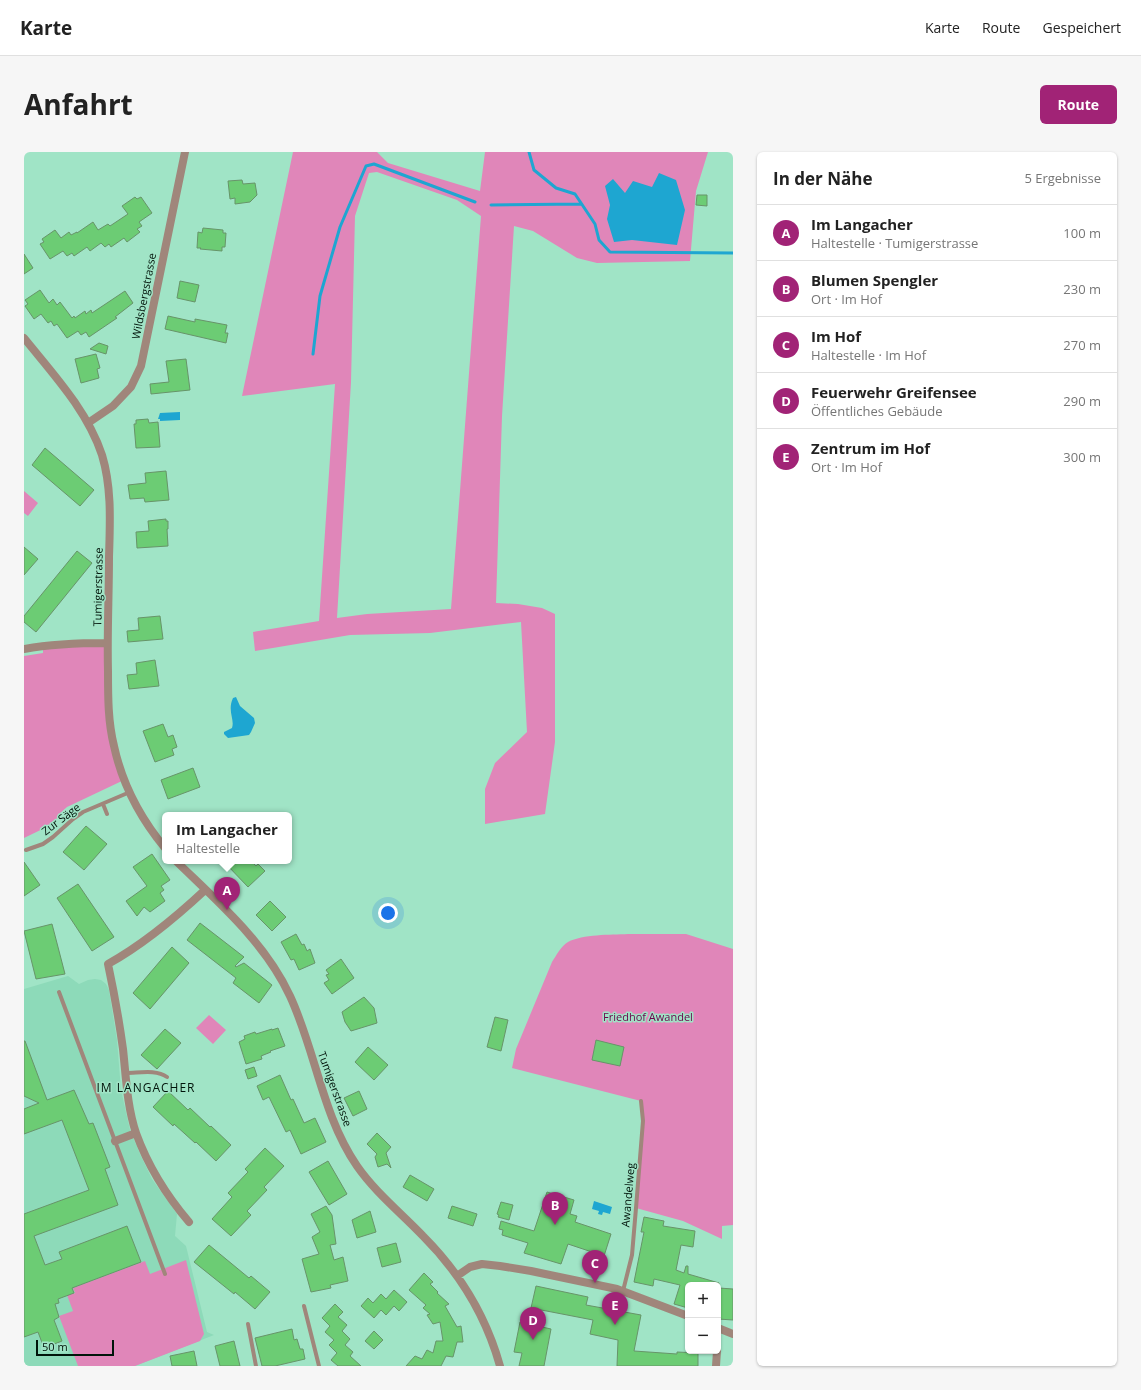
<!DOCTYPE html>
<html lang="de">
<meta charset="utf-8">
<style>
:root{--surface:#fff;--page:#f6f6f6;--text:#222;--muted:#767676;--line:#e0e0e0;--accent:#a12376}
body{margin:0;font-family:"Open Sans",sans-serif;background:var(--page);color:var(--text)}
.controls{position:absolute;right:12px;bottom:12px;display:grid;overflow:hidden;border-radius:6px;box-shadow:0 1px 3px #0004}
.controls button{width:36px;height:36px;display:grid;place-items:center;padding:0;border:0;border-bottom:1px solid var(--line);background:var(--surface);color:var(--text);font:20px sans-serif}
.scale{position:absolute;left:12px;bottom:10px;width:78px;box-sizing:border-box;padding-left:4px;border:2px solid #00140a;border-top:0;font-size:11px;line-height:14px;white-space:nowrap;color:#00140a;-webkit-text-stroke:3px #a0e4c6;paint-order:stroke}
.you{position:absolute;left:364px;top:761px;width:14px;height:14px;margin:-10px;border:3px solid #fff;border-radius:50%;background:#1a73e8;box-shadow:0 0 0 6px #1a73e833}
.badge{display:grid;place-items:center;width:26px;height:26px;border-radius:50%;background:var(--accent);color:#fff;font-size:13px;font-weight:700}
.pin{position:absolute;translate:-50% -33px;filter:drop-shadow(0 1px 2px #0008)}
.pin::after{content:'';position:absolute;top:21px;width:14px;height:12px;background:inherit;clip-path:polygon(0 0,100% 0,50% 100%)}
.popup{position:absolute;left:138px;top:660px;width:130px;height:52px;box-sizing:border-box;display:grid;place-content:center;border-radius:6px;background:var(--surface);filter:drop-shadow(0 1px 3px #0005);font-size:13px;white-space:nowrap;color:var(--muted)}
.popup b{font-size:15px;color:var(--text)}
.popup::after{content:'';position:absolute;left:50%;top:100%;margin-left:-8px;border:8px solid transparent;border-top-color:var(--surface)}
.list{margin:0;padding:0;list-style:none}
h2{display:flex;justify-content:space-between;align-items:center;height:52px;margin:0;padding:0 16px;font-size:17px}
h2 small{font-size:13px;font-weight:400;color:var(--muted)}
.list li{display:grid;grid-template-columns:26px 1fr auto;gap:12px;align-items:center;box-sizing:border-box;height:56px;padding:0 16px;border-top:1px solid var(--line)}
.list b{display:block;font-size:15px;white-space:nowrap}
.list p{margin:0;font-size:13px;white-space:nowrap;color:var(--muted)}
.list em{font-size:13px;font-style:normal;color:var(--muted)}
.map{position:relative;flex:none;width:709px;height:1214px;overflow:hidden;border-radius:6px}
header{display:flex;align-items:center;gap:24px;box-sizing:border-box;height:56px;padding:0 20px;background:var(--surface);border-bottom:1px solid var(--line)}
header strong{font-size:19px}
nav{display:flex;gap:22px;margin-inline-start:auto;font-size:14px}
.intro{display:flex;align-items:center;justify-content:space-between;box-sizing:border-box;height:96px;padding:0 24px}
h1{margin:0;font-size:28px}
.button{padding:10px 18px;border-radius:6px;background:var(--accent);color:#fff;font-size:14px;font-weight:700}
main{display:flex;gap:24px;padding:0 24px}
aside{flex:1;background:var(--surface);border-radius:6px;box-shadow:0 1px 3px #0004}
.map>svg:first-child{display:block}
.built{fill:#8ddab9}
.green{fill:#e086b9;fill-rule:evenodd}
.water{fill:#1ea6d1}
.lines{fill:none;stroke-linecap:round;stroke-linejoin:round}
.stream{stroke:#1ea6d1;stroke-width:3}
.building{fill:#6ccc74;stroke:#679469}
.service{stroke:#a0867b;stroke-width:4}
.minor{stroke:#a0867b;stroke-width:8}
.labels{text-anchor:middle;stroke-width:3;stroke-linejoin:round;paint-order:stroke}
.street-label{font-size:11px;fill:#00140a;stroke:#a0e4c6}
.park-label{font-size:11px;fill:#6b034b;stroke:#a0e4c6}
.neighbourhood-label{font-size:12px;letter-spacing:1px;fill:#00140a;stroke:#a0e4c6}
</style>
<header>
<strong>Karte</strong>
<nav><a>Karte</a><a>Route</a><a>Gespeichert</a></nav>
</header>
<div class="intro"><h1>Anfahrt</h1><a class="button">Route</a></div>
<main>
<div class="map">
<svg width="709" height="1214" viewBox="0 0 709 1214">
<rect width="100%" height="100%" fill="#a0e4c6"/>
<path class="built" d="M44 824 55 832 64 828 71 827 77 828 82 832 85 838 93 888 97 938 106 978 116 1002 128 1027 153 1062 151 1084 162 1094 183 1180 190 1183 111 1214H0V837Z"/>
<path class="green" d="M269 0H353L364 11 456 39 461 0H684L672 39 666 109 573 111 553 106 509 79 490 74 478 264 472 451 494 452 518 456 531 462V590L521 662 461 672V637L471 611 503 580 497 470 406 481 326 483 231 499 229 480 295 469 311 232 218 244ZM353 20 433 48 457 64 427 457 343 462 313 466 327 230 331 64 345 21Z
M0 339 14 351 4 364 0 361Z
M83 491 84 559 100 628 43 655 34 663 31 671 0 686V504L19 501V494Z
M604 782H662L709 797V1073L698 1074V1087L659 1069 612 1056 619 969 617 949 488 916 492 897 528 810C532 804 537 794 544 790 559 782 586 783 604 782Z
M185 863 202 878 189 892 172 876Z
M162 1108 180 1182 176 1189 111 1214H54L35 1164 49 1159 43 1143 51 1141 49 1136 121 1109 126 1122Z"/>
<path class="water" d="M635 21 652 28 661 58 653 93 608 88 590 90 583 67 586 53 581 34 589 27 601 41 609 29 628 35Z
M156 260V268L136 269V267H134L136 261Z
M212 545 216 554 230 566 231 571 227 580 225 583 204 586 200 582V580L208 576C211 567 203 559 209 546Z
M570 1049 588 1055 586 1062 579 1060 578 1063 574 1062 575 1059 568 1057Z"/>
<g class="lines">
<path class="stream" d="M505 0 510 18 532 36 551 42 571 72 575 88 586 100 709 101
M467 53 557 52
M289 202 296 144 316 75 342 14 350 12 451 50"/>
</g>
<path class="building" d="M218 28 219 32 231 31 233 43 226 50 211 52V46L206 47 204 29Z
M673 43H683V54L672 53Z
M111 45 113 47 117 45 128 61 115 70 118 74 113 77 116 80 103 90 100 86 87 95 85 92 81 95 77 91 66 99 63 95 50 104 48 101 43 104 39 99 26 107 16 92 20 90 18 87 31 78 37 86 45 80 47 83 53 80V81L69 70 74 78 84 72 86 74 104 62 98 54Z
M179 76 199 78V81H202L201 95H198V99L176 97 177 96H173L174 80 178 81Z
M0 102 9 116 0 122Z
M156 129 175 133 171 150 153 146Z
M16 138 25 151 29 147 33 153 36 150 48 166 50 164 51 166 61 159 62 162 67 158 68 161 101 139 109 151 91 165 93 166 65 185 62 180 57 183 54 179 43 186 33 172 30 174 27 169 24 171 17 162 10 167 1 154 4 152 1 148Z
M144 164 171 170V167L203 173 201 181H204L202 191 141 177Z
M75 191 84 194 82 202 66 197Z
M72 202 76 216 73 217 75 226 57 231 51 207Z
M162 207 166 238 127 242 126 232 145 230 142 209Z
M124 267 125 271 134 270 136 295 112 296 110 272H112V268Z
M21 296 70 338 56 354 8 313Z
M142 319 145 348 121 350 120 346 106 347 104 333 122 331 121 321Z
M142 367V369H144V377H143L144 394 113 396 112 380 125 379 124 369Z
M0 395 14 407 0 423Z
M53 399 68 411 12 480 0 470V464Z
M136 464 139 487 104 490 103 479 115 478 114 466Z
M131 508 135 534 105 537 103 523 113 522 112 511Z
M139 572 144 585 149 583 153 595 148 597 150 603 131 610 119 579Z
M169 616 176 635 144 647 137 628Z
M62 674 83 692 60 718 39 700Z
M128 702 146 728 137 734 140 738 136 741 141 749 126 760 120 755 113 764 102 749 123 734 109 715Z
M207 709H227L232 714 234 712 241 719 224 735 203 713Z
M0 710 16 733 0 744Z
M54 732 90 785 68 799 33 746Z
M246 749 262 765 248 779 232 763Z
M176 771 220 805 211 814 212 815 220 811 248 833 235 851 209 831 212 826 163 788Z
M28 772 41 822 12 827 0 779Z
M272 782 278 793 280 792 283 799 286 797 291 811 275 818 270 807 267 808 257 790Z
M148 795 165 811 126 857 109 841Z
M317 807 330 826 308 842 300 831 305 828 302 823 305 822 302 818Z
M340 845 350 856 353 871 327 879 321 870 318 860Z
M471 865 484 868 477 899 463 895Z
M254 876 261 894 246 899 247 900 237 904 238 907 222 912 215 890 221 887 220 884 231 880 232 882 248 877V878Z
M141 877 157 891 133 917 117 903Z
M572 888 600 895 596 914 568 908Z
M0 889H1L23 948 50 938 65 972 69 971 86 1015 81 1017 94 1053 10 1084 21 1113 38 1107 35 1100 103 1074 117 1110 48 1136 50 1141 34 1147 35 1151 31 1152 35 1165 30 1168 38 1189 20 1196 14 1180 0 1185V1062L65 1038 38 968 0 982V957L15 951 0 944Z
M344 895 364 913 350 928 331 910Z
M230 915 233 924 224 927 221 918Z
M256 923 267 948 269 947 280 971 291 966 302 990 277 1002 266 978 262 980 245 945 239 948 233 934Z
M144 939 164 958 166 956 186 975 187 974 207 993 192 1009 172 990 171 991 150 972 149 974 129 955Z
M335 939 343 957 329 964 320 946Z
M353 981 367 995 362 1001 367 1016 363 1012 354 1015 351 1005 353 1002 343 992Z
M241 996 260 1014 240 1035 243 1038 223 1059 227 1063 207 1084 188 1067 208 1045 204 1041 224 1020 221 1017Z
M304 1009 323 1042 305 1053 285 1020Z
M386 1023 410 1037 403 1049 379 1035Z
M523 1040 550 1048 546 1062 553 1064 551 1070 587 1082 580 1104 544 1092 537 1112 500 1101 504 1091 478 1083 479 1078 475 1077 477 1069 510 1079Z
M477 1050 489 1053 485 1068 474 1065 475 1063 473 1062Z
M302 1054 308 1063 312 1092 306 1093 310 1108 319 1105 324 1129 306 1133 307 1136 287 1140 278 1107 295 1102 288 1085 296 1080 287 1062Z
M428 1054 453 1062 449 1074 424 1066Z
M346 1059 352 1080 333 1086 328 1068Z
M620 1065 640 1069 639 1074 671 1079 669 1095 657 1093 652 1118 660 1121 662 1114H664V1122L695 1131V1133H664V1156L650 1152 656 1133 630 1127 629 1134 610 1130 620 1080H617Z
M372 1091 377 1110 358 1115 353 1096Z
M185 1093 225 1126 227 1124 246 1140 231 1157 211 1140 210 1142 170 1110Z
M400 1121 409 1130 406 1132 414 1140 413 1141 425 1152 421 1154 433 1175 437 1174 439 1190H433L429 1205 422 1204 417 1214H382L391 1204 398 1207 403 1198 409 1201 412 1189H419L416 1170 409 1172 403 1163 406 1162 399 1156 402 1153 385 1138Z
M512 1134 564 1145 562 1153 617 1163 610 1199 653 1202V1200L674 1201V1214H593L594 1188 566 1182 569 1168 507 1156Z
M695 1136 709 1137V1168L694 1167Z
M370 1138 383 1150 375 1159 370 1154 362 1163 357 1158 350 1166 337 1154 344 1146 349 1151 357 1142 362 1147Z
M311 1152 319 1160 314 1165 323 1173 318 1179 326 1187 321 1193 329 1200 326 1204 337 1214H314L307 1208 313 1201 305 1193 310 1188 301 1180 306 1174 298 1166Z
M496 1170 527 1177 520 1214H495L498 1201 490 1200Z
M268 1177 270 1188 273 1187 276 1197H279L281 1207 251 1214H238L231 1186Z
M350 1179 359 1188 350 1197 341 1189Z
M210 1189 216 1214H196L191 1194Z
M170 1199 173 1214H148L146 1204Z"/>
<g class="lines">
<path class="service" d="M79 652 83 662
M2 698 19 692 29 685 49 667 59 660 106 640
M35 840 141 1122
M102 921C115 921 132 917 143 925
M599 1139 608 1103 612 1056 619 969 617 949
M280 1154 295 1214
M224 1172 232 1214"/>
<path class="minor" d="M0 186C29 222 63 258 78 303 88 336 86 371 85 405 85 443 83 481 84 519 84 545 84 570 90 594 98 631 117 667 141 696
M64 271 89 254 107 235 117 214 161 0
M0 497C28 492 55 491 83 491
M152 709C194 750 241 790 266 844 292 900 298 963 333 1014 351 1040 377 1061 399 1084 435 1120 462 1164 476 1214
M91 989 112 981
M165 1070C142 1043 124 1014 112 981 103 954 102 925 99 897 95 868 90 840 84 812 120 792 151 766 181 738
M433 1124 446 1115 458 1112 476 1114 507 1119 593 1137 664 1164
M694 1176 709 1182
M692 1214 693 1199"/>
</g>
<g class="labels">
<g class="street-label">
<text transform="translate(120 144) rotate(-79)" y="4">Wildsbergstrasse</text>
<text transform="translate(74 435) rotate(-89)" y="4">Tumigerstrasse</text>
<text transform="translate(37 667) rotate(-37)" y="4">Zur Säge</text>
<text transform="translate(311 937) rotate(70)" y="4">Tumigerstrasse</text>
<text transform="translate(604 1043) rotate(-85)" y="4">Awandelweg</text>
</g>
<g class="park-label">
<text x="624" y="869">Friedhof Awandel</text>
</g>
<g class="neighbourhood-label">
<text x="122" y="940">IM LANGACHER</text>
</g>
</g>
</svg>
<div class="controls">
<button>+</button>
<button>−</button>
</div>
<div class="scale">50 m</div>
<div class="you"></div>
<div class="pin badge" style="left:203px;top:758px">A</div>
<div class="popup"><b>Im Langacher</b>Haltestelle</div>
<div class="pin badge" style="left:531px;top:1073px">B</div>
<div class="pin badge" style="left:571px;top:1131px">C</div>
<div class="pin badge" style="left:509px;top:1188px">D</div>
<div class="pin badge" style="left:591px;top:1173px">E</div>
</div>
<aside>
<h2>In der Nähe<small>5 Ergebnisse</small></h2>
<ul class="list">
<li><span class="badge">A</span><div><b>Im Langacher</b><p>Haltestelle · Tumigerstrasse</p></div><em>100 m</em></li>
<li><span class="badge">B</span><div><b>Blumen Spengler</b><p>Ort · Im Hof</p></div><em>230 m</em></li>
<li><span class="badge">C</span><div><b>Im Hof</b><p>Haltestelle · Im Hof</p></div><em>270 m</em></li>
<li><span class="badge">D</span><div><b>Feuerwehr Greifensee</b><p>Öffentliches Gebäude</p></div><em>290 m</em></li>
<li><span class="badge">E</span><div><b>Zentrum im Hof</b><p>Ort · Im Hof</p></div><em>300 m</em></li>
</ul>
</aside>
</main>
